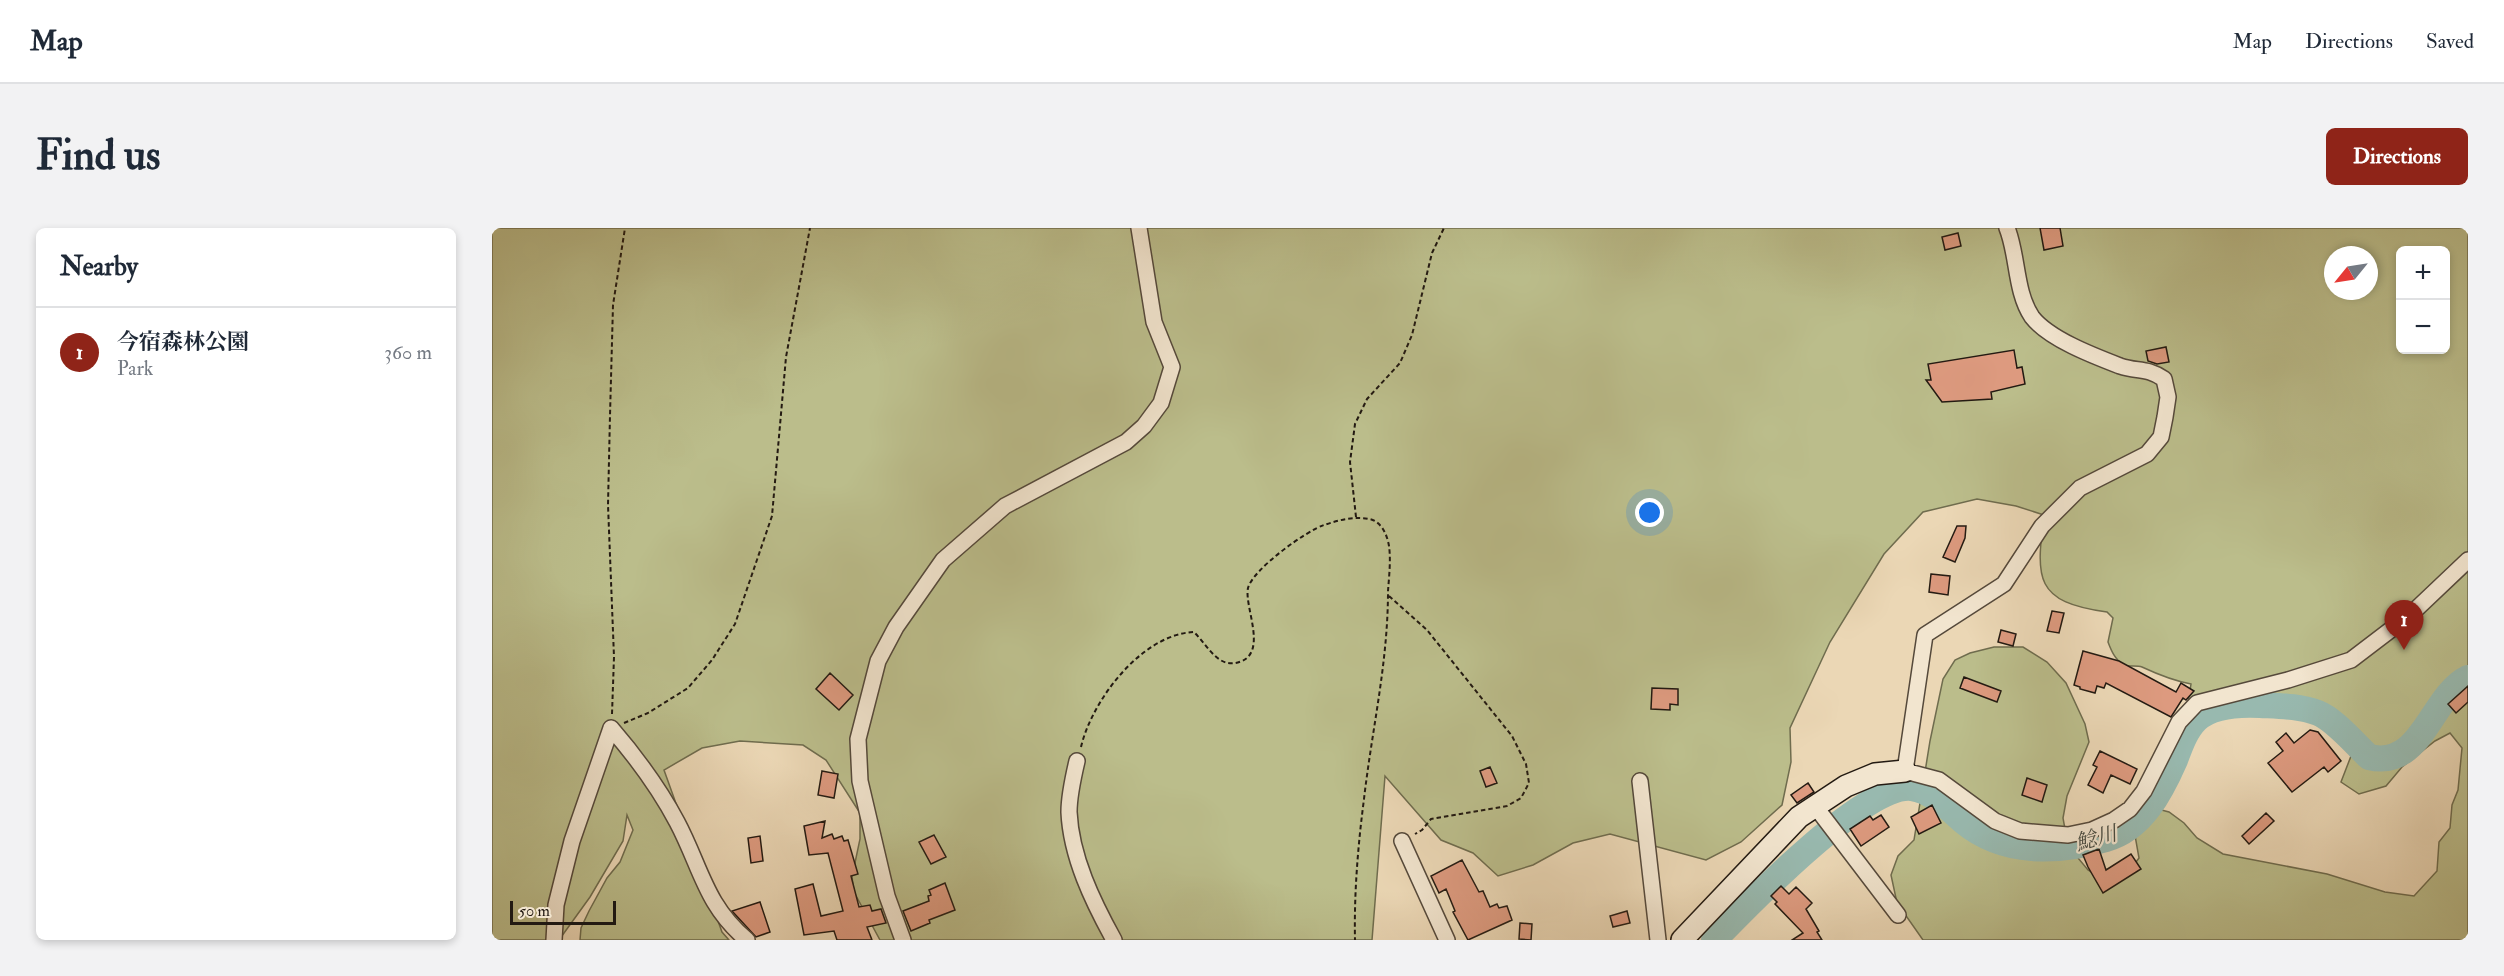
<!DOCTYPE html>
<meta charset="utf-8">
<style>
:root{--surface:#fff;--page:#f2f2f3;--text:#1f2937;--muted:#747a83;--line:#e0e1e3;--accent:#8f2418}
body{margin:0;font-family:"IM FELL Double Pica","Noto Serif JP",serif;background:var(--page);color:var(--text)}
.controls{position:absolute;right:18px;top:18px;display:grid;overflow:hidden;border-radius:9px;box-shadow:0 3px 9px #0003}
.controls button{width:54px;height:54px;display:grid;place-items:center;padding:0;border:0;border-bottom:2px solid var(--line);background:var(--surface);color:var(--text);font:30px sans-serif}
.compass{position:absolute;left:1832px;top:18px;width:54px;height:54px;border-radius:50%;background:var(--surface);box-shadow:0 3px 9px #0003;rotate:240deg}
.scale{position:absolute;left:18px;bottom:15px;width:106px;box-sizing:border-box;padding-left:6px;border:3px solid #231a12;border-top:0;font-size:16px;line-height:21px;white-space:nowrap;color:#231a12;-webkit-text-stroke:4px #f2e5cf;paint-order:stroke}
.you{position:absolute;left:1158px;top:285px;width:21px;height:21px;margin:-15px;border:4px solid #fff;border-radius:50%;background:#1a73e8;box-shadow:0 0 0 9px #1a73e833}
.badge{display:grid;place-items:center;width:39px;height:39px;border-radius:50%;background:var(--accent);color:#fff;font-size:20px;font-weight:700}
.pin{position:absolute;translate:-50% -50px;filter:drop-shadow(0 2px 3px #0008)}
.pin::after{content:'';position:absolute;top:32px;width:21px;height:18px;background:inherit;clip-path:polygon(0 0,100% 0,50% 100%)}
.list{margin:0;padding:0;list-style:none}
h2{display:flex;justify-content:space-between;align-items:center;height:78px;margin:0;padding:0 24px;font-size:26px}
h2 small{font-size:20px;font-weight:400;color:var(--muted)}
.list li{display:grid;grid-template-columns:39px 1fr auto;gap:18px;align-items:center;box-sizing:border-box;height:90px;padding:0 24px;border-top:2px solid var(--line)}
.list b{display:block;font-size:22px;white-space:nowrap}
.list p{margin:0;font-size:20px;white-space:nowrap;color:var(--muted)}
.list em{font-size:20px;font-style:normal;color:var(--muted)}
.map{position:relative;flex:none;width:1976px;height:712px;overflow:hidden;border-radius:9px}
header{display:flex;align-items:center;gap:36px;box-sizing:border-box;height:84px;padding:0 30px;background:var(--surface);border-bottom:2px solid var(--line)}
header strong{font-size:28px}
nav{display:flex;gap:33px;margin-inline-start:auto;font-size:21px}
.intro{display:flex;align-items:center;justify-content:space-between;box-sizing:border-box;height:144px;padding:0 36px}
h1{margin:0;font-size:42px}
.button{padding:15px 27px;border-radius:9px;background:var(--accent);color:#fff;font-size:21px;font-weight:700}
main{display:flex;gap:36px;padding:0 36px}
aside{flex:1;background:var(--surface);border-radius:9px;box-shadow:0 3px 9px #0003}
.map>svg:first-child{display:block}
.green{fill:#bbbd8b;stroke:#6f6c4e;stroke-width:1.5;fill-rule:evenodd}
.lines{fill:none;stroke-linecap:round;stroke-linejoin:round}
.river{stroke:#98b9af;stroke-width:26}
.building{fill:#dd9a7f;stroke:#231a12;stroke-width:1.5}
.street-casing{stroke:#55493b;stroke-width:18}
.secondary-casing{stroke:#231a12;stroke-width:24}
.path{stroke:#231a12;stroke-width:2;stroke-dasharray:4.5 3;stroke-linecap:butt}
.street{stroke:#f2e5cf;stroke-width:15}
.secondary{stroke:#f2e5cf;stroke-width:21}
.labels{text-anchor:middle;stroke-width:4.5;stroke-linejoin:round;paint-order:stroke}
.water-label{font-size:21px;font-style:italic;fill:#464a41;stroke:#f2e5cf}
</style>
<header>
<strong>Map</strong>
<nav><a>Map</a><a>Directions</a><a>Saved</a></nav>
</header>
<div class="intro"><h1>Find us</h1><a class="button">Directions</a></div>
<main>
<aside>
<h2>Nearby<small></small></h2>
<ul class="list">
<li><span class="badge">1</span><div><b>今宿森林公園</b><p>Park</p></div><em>360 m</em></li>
</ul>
</aside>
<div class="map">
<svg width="1976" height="712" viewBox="0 0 1976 712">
<rect width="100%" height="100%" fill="#ebd7b5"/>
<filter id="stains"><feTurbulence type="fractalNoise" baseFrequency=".00333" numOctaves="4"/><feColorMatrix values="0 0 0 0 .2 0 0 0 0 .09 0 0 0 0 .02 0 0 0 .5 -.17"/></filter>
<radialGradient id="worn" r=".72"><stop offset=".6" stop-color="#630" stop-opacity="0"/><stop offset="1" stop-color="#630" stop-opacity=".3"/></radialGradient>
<path class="green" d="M0 0H1976V712H1431L1405 675 1399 647 1406 628 1422 612 1438 513 1451 451 1463 432 1478 425 1502 419H1531L1555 434 1574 455 1593 496 1597 514 1575 568 1571 590 1576 618 1596 642 1614 653 1635 646 1647 630 1641 596 1662 580 1677 584 1692 595 1705 610 1731 626 1835 646 1893 664 1922 668 1945 643 1947 614 1958 600 1960 577 1966 562 1970 520 1958 505 1943 513 1910 539 1894 558 1867 566 1849 554 1859 528 1849 512 1828 495 1782 483 1760 485 1743 480 1723 486 1715 476 1695 480 1699 456C1683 453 1665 446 1650 439 1645 437 1637 439 1632 437 1623 432 1619 422 1616 414L1621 390 1615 384C1542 374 1544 351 1552 287L1524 278 1485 271 1431 284 1392 326 1338 414 1298 500 1299 534 1290 577 1249 614 1214 632 1118 606 1081 615 1041 637 1006 648 981 625 949 612 893 548 880 712H388L362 664 360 649 368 611V585L334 532 311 517 248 513 210 520 172 542 230 704 237 712H88L89 700 97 683 115 650 128 634 141 602 135 587 131 613 98 669 67 712H0ZM1908 22H1954V122H1908ZM1841 27H1877V63H1841Z"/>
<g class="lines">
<path class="river" d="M1222 712C1255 678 1374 554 1420 560 1441 563 1457 581 1472 594 1512 627 1566 625 1614 611 1650 601 1669 564 1683 532 1688 519 1693 503 1704 492 1720 477 1747 476 1768 477 1787 478 1808 478 1826 485 1842 491 1864 517 1877 529 1930 542 1939 468 1976 450"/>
</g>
<path class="building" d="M1548 0H1568L1571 18 1552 22Z
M1466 5 1469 18 1453 22 1450 9Z
M1674 119 1677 134 1665 136 1656 133 1654 123Z
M1522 122 1525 140 1530 139 1533 156 1499 164 1500 171 1450 174 1434 152H1439L1436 136Z
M1465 298H1474L1473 310 1463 334 1451 329Z
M1439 346 1458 348 1456 367 1437 364Z
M1560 383 1572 385 1567 405 1555 403Z
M1509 402 1524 406 1521 418 1506 414Z
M1591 423 1627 433 1684 464 1689 455 1702 463 1694 472 1691 470 1679 489 1614 455 1612 460 1605 458 1603 465 1588 461V459L1582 457Z
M338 445 361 467 347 482 324 461Z
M1472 449 1509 463 1505 474 1468 460Z
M1976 458V474L1964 485 1956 476Z
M1160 460 1186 461V477L1178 476V482L1159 481Z
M1818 502 1826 504 1849 533 1836 544 1832 539 1800 564 1776 535 1791 523 1784 514 1794 505 1802 515Z
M1608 523 1645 541 1638 556 1619 547 1611 565 1596 557 1605 539 1601 537Z
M998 539 1005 555 994 559 988 543Z
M330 543 346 546 342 570 326 567Z
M1535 550 1555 557 1550 574 1530 567Z
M1316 555 1322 564 1305 575 1299 567Z
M1440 577 1449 595 1427 606 1419 589Z
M1774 585 1782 593 1757 616 1750 608Z
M1389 587 1397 599 1369 618 1358 601 1378 588 1381 592Z
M333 593 330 610 340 606 342 611 350 608 352 613 356 612 366 646 359 648 367 679 378 677 380 683 389 681 394 695 375 699 380 712H345L342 703 312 707 303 661 321 656 329 688 351 683 336 625 317 627 312 598Z
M442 607 454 629 439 636 427 614Z
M268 608 271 633 259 635 256 610Z
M1607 621 1614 642 1639 626 1649 641 1611 665 1596 639 1591 627Z
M970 632 987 664 991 663 998 679 1005 676 1007 680 1015 678 1020 692 976 712 961 684 963 683 954 661 947 665 939 648Z
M453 655 463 682 437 692 438 695 419 703 411 683 437 673 436 668 439 667 437 662Z
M1289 658 1297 666 1304 659 1320 675 1314 681 1327 703 1325 704 1330 712H1300L1311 705 1283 676 1285 674 1279 668Z
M268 674 278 704 264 709 240 683Z
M1135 683 1138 695 1121 699 1118 688Z
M1028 695 1040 696 1039 712 1027 711Z"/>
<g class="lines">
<g class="street-casing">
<path id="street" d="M1515 0C1526 27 1523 64 1540 89 1557 111 1602 128 1628 138 1646 144 1654 139 1672 151L1676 169 1673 189 1669 209 1655 226 1588 260 1550 298 1512 356 1433 407 1413 543 1447 552 1503 593 1528 603 1576 607 1600 602 1622 592 1638 581 1652 563 1687 494 1705 475 1796 452 1859 432 1918 387 1976 332
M119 500C144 529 167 560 185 594 209 639 213 677 255 712
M585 533C581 550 577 567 577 584 579 629 601 674 622 712
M1148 553 1166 712
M1323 578 1406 687
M910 613 955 712
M62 712 64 677 80 613 119 500
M411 712 395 668 368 553 366 511 386 433 404 399 451 332 513 278 634 214 652 198 669 175 680 139 662 94 647 0"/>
</g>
<g class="secondary-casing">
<path id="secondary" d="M1190 712 1307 589 1354 558 1383 546 1413 543"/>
</g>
<path class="path" d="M864 289 858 234 863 196 875 171 908 135 920 107 940 25 952 0
M897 368 935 402 1020 508 1034 536 1037 555 1029 570 1015 578 939 591 930 602 923 606
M120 486 122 429 116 277 118 187 121 77 133 0
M132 495 156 485 196 460 220 432 243 396 280 288 294 129 318 0
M589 519C600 472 650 406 702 404 717 419 727 443 750 433 775 422 752 378 756 360 761 341 814 303 832 297 847 292 862 288 877 291 889 293 895 306 897 318 899 332 897 349 896 363 896 435 880 501 872 571 866 617 862 665 863 712"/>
<use href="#street" class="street"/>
<use href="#secondary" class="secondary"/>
</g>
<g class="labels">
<g class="water-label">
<text transform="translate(1604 610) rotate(-15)" y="7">鯰川</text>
</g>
</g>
<rect width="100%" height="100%" filter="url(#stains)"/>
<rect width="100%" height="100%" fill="url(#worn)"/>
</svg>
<div class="controls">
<button>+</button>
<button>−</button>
</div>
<svg class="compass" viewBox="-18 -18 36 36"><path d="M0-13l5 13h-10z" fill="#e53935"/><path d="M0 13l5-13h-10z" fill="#747a83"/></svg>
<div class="scale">50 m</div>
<div class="you"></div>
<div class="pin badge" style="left:1912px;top:422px">1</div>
</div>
</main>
